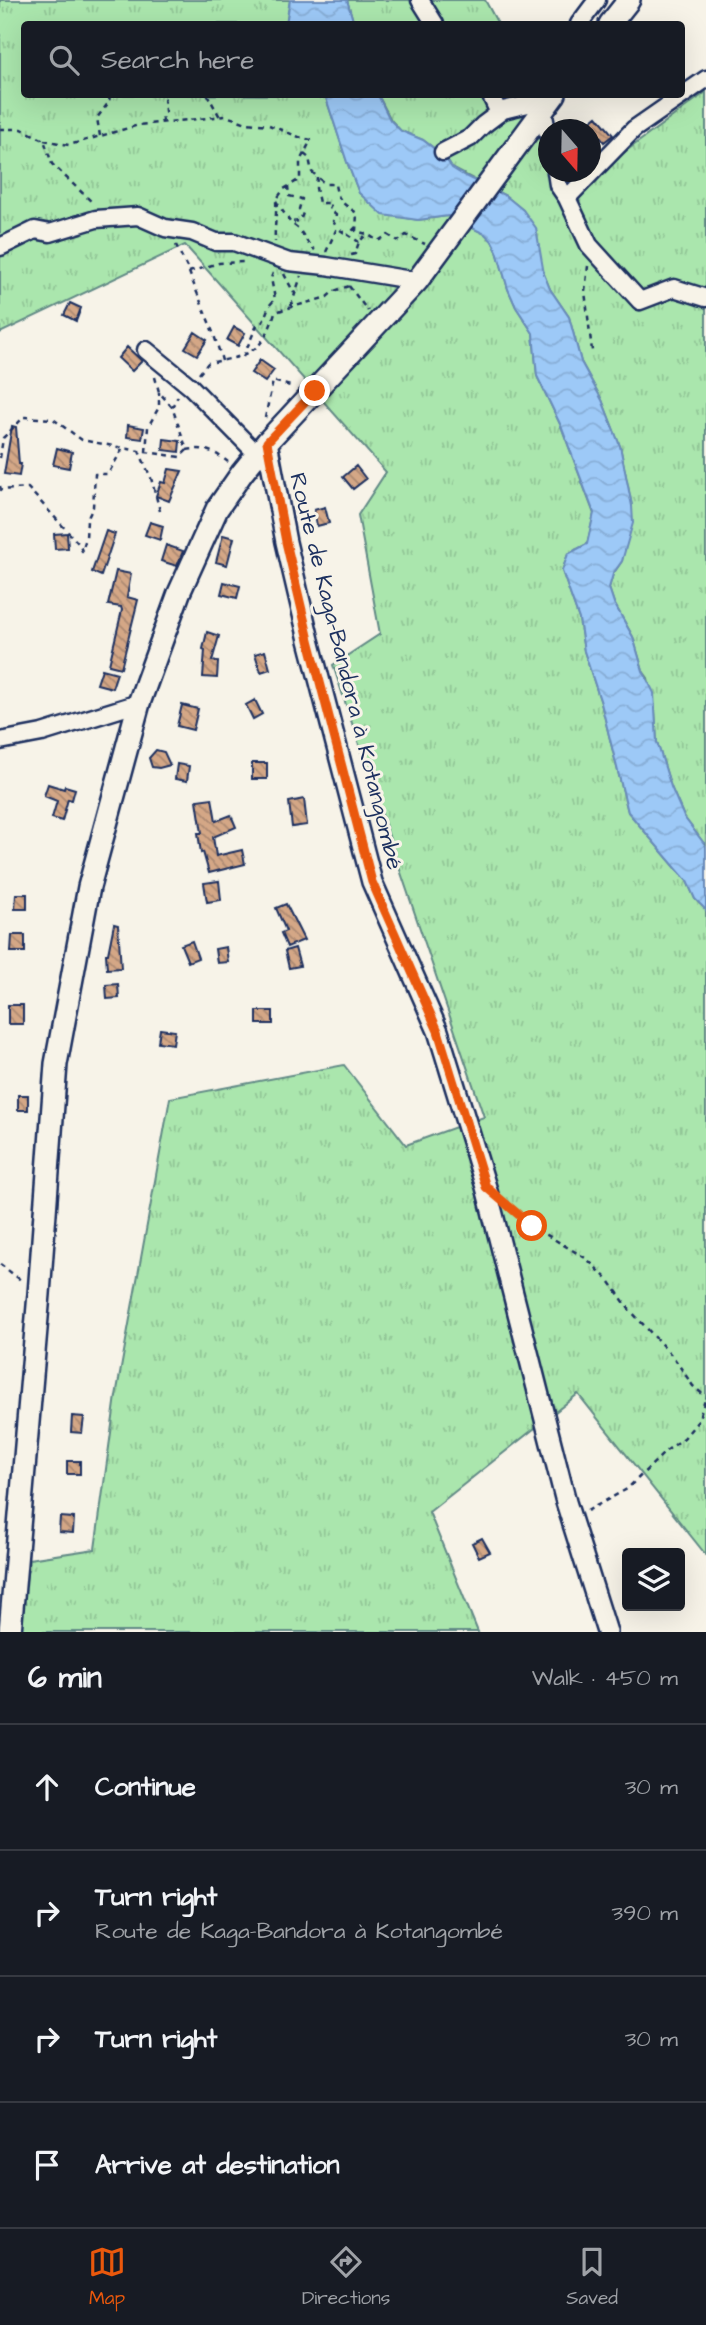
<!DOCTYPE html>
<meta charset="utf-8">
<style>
:root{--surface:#171b24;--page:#242831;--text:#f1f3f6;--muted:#9ea1a6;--line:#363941;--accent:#ea580c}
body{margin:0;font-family:"Architects Daughter",sans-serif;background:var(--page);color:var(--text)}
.controls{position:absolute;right:21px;bottom:21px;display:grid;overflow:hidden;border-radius:7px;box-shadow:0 7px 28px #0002}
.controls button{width:63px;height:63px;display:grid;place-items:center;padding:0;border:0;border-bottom:2px solid var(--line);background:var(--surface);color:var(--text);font:35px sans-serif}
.compass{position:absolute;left:538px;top:119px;width:63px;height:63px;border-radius:50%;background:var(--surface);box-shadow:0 7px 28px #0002;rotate:160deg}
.stop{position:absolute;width:21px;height:21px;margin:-16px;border:5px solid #ea580c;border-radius:50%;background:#fff}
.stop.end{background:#ea580c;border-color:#fff;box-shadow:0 2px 7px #0008}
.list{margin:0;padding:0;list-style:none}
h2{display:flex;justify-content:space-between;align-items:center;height:91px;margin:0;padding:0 28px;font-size:30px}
h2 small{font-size:23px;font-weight:400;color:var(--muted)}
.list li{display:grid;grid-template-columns:46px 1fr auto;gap:21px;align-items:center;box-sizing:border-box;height:126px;padding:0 28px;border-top:2px solid var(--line)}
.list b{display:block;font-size:26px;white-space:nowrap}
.list p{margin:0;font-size:23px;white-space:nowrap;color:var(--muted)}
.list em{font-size:23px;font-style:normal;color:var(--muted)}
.icon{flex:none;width:38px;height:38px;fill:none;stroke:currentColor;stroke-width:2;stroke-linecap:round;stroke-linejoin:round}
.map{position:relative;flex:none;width:706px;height:1632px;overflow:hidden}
.search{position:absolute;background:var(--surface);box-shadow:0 7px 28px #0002;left:21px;right:21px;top:21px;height:77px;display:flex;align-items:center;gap:18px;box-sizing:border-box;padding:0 24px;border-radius:7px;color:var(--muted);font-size:26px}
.sheet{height:595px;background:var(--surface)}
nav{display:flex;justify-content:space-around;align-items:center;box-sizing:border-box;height:98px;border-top:2px solid var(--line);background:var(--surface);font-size:19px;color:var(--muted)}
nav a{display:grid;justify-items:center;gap:4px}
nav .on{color:var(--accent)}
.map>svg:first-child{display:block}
.grass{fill:url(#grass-tufts);stroke:#628a86;stroke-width:2}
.water{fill:url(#water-waves);stroke:#698bba;stroke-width:2}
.building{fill:url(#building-back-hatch);stroke:#1b2f5e;stroke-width:2}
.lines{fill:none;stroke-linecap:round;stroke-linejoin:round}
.minor-casing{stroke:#1b2f5e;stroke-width:21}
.tertiary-casing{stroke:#1b2f5e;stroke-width:24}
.secondary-casing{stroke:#1b2f5e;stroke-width:26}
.path{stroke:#1b2f5e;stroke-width:2.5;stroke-dasharray:5 5;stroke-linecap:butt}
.minor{stroke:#f7f3e8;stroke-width:16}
.tertiary{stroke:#f7f3e8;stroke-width:19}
.secondary{stroke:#f7f3e8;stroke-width:21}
.route{stroke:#ea580c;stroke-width:9}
.labels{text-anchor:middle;stroke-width:6;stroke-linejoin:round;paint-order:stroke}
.street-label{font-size:23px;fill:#1b2f5e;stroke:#f7f3e8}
</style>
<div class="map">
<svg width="706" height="1632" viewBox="0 0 706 1632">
<defs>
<pattern id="grass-tufts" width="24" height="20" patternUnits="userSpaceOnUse" patternTransform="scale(1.75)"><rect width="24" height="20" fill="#aae6ad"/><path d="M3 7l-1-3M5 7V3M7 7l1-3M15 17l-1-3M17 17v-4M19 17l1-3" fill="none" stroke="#92c697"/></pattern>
<pattern id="water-waves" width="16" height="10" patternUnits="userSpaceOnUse" patternTransform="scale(1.75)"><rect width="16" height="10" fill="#9dc9f7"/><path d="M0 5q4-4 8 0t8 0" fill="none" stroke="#87add6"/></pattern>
<pattern id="building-back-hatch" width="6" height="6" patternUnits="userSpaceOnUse" patternTransform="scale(1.75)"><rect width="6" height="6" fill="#d4a786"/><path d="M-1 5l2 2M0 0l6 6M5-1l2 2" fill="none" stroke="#ab8871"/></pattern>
</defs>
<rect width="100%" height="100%" fill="#f7f3e8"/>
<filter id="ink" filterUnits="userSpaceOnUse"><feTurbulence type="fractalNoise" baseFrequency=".0143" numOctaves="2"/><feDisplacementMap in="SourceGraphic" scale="14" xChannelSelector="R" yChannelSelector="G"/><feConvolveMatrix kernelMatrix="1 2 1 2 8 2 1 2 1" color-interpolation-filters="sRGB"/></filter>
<g filter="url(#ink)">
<path class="grass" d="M0 0H290L286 24H24V94L325 95 347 162 359 193 383 214 418 220 448 216 485 234 492 241 497 251 508 289 516 307 533 333 537 376 561 426 594 514 587 544 568 554 562 571 579 619 584 651 601 703 628 812 687 881 695 899 706 910V1555L578 1394 429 1512 478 1632H19L29 1559 95 1549 116 1396 170 1098 344 1065 406 1145 484 1117 396 858 333 665 380 634 358 515 386 472 185 245 0 333Z
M347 0H485L498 24H354Z
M706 92V846L684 817 671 787 657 742 655 709 648 678 643 671 633 637 614 603 609 588 613 574 622 561 632 506 620 446 602 400 581 362 569 317 550 289 544 274 523 210 506 196 452 168 444 156 423 140 401 131 391 120 378 95H536L555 129 548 130V172H578L584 182Z"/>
<path class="water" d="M290 0H347L354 24H286Z
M325 95H378L390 120 401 131 423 140 444 156 452 168 465 176 506 196 523 210 536 228 544 274 550 289 569 317 581 362 602 400 620 446 632 506 633 523 622 561 613 574 609 588 614 603 633 637 643 671 654 693 657 742 671 787 684 817 706 846V910L695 899 687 881 628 812 601 703 584 651 579 619 562 571 568 554 587 544 594 513 561 426 537 376 533 333 516 307 508 289 497 251 492 241 485 234 448 216 418 220 383 215 359 193 347 162Z"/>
<path class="building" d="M597 116 613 135 604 142 600 137 591 144V130H579Z
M70 303 81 308 76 321 64 315Z
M234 327 245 333 238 346 227 340Z
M195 332 207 340 197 355 185 348Z
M127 347 142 361 132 371 118 358Z
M260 360 274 370 265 382 251 373Z
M128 425 144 428 142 439 127 437Z
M12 426 16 427 19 464H21L19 476 4 474Z
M164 439 180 441 179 452 163 450Z
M57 448 72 452 69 468 53 465Z
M356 466 366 479 353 489 343 477Z
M169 469 182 471 169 501 156 496 161 482 165 483Z
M325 507 329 523 317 526 314 510Z
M150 522 163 526 160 540 145 535Z
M106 531 115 534 101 576 92 572Z
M67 533 68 548 55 549 54 534Z
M223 535 234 538 227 565 216 562Z
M166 545 183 551 177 566 161 561Z
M116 571 131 574 127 597 138 600 121 668 109 665 122 610 121 607 108 605Z
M224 582 240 586 237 598 221 594Z
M207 632 219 636 212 661 218 662 217 678 203 677 205 650 203 649Z
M265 651 270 669 261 672 255 654Z
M102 669 117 673 112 688 97 684Z
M255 700 262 714 253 719 246 705Z
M182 705 198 709 193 730 177 726Z
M156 750 164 752 170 765 159 768 152 767 149 758Z
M252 763H267V779H252Z
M177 764 189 766 187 781 175 779Z
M48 784 64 789 65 786 75 789 72 800 68 799 62 821 52 818 57 801 44 796Z
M212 798 216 821 231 815 236 827 213 837 216 856 242 850 245 864 209 873 203 852 201 853 198 833H202L197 800Z
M304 799 307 825 292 827 289 802Z
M219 881 221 900 207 902 204 883Z
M16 894H27V909H15Z
M286 904 304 940 287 947 281 933 286 931 276 908Z
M114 924 118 925 121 968 107 969 106 954H108Z
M12 935H25V952H11Z
M192 941 198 958 188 962 181 945Z
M226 947 228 962 217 963 215 949Z
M295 948 300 966 289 968 285 951Z
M118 984 119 998 107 999 106 985Z
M8 1005H23V1024H8Z
M257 1011H273V1024H257Z
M160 1029 175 1031 173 1044 158 1042Z
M18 1095H28V1110H18Z
M72 1416 84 1417 82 1433 71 1432Z
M67 1461H80V1474H67Z
M60 1517 74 1518 73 1533 59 1532Z
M482 1538 490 1552 479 1557 472 1543Z"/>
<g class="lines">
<g class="minor-casing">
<path id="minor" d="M420 0 435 24
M579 24 597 0
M490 94 499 113
M543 111 548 135
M443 152 470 138 483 125 503 110 553 98
M556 172 558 185 567 198 589 245 640 301 674 288 706 298
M567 198 634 129 706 79
M0 247 35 230 50 233 96 219 138 216 165 228 192 232 216 242H234L289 262 326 266 417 281
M146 350 191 387 258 455
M0 741 42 733 139 703"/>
</g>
<g class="tertiary-casing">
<path id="tertiary" d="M267 442 286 542 309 640 372 882 438 1031 486 1187 566 1502 607 1632"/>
</g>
<g class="secondary-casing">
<path id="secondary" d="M610 24 629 0
M10 1632 39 1294 56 1064 89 887 139 703 179 593 217 509 242 473 267 442 417 281 555 94"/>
</g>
<path class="path" d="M207 94 220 117
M161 122 165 112 164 94
M0 129H22L44 140 52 164 94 204
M100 136 97 118 109 102 110 94
M44 140 69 145 139 125 226 116 247 123 269 125 299 137 311 140 300 161V179L284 189 276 200C277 215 274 227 275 242
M304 154 309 158 312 172 325 184H335C337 200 344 205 357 213L356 231 367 234 378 241 388 235 398 241 406 235 425 244
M317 177 316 188 319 203H331L329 210 336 215 333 221 337 228
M288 186 289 196 302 199 299 209 303 213 300 221 290 222
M276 201 290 222 299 229 310 246 315 250
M356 227 348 235 359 242
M176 245 189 272 219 263 245 262
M326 252 337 228 348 235
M351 255 355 254 359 242 367 234
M588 266 585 291 592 351
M189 272C200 302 214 330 222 361
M284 274 294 293
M349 286 368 311
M291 306 301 276
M243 357 257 325 263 322 269 306 275 299 271 278 273 273
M199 374 208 363C248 356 263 354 275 312L327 297 334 291 349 286 347 283
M155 377 159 392 172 407
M265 418 273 381 294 387
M187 450C204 447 214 451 228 462
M146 452 148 427 159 407V392
M0 458 3 438 24 417 53 419 82 440 139 451
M0 486 1 490 28 488 79 544 82 551 86 538 87 520 93 507 95 474H108L123 448
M160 511 151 478 139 451 180 457 187 450 172 407 178 396
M507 1204 532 1226 587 1259 610 1282 629 1309 674 1358 693 1386 706 1397
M0 1264 22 1281
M587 1511 627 1489 666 1451 684 1438 698 1421 706 1397"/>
<use href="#minor" class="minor"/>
<use href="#tertiary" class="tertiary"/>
<use href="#secondary" class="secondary"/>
</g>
</g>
<g class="lines" filter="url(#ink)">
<path class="route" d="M315 391 267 442 286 542 309 640 372 882 438 1031 486 1187 532 1226"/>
</g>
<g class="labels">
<g class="street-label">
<text transform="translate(347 671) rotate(76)" y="8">Route de Kaga-Bandora à Kotangombé</text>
</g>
</g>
</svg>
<div class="controls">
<button><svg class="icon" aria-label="layers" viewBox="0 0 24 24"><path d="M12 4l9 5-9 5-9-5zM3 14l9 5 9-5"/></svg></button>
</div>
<svg class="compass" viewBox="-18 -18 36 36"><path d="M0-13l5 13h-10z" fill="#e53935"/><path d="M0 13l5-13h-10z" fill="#9ea1a6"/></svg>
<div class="stop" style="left:532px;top:1226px"></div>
<div class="stop end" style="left:315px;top:391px"></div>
<div class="search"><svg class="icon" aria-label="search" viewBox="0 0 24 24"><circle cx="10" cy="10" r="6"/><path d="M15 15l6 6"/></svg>Search here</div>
</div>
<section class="sheet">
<h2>6 min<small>Walk · 450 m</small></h2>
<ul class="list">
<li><svg class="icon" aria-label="ahead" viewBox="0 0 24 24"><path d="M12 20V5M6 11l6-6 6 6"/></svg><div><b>Continue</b></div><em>30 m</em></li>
<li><svg class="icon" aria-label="right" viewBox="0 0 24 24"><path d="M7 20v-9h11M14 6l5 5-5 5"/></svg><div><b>Turn right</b><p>Route de Kaga-Bandora à Kotangombé</p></div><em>390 m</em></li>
<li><svg class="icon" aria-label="right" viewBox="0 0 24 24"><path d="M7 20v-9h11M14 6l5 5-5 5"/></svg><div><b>Turn right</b></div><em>30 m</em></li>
<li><svg class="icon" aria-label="arrive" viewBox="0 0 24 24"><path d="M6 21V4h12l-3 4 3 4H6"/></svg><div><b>Arrive at destination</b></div></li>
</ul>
</section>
<nav>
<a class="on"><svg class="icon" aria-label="map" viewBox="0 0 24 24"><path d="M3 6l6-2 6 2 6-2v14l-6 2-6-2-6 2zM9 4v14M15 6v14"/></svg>Map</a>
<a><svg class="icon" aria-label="directions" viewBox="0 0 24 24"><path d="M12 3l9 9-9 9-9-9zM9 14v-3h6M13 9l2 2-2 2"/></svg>Directions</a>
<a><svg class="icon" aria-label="saved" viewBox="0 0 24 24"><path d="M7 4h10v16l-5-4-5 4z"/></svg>Saved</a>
</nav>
